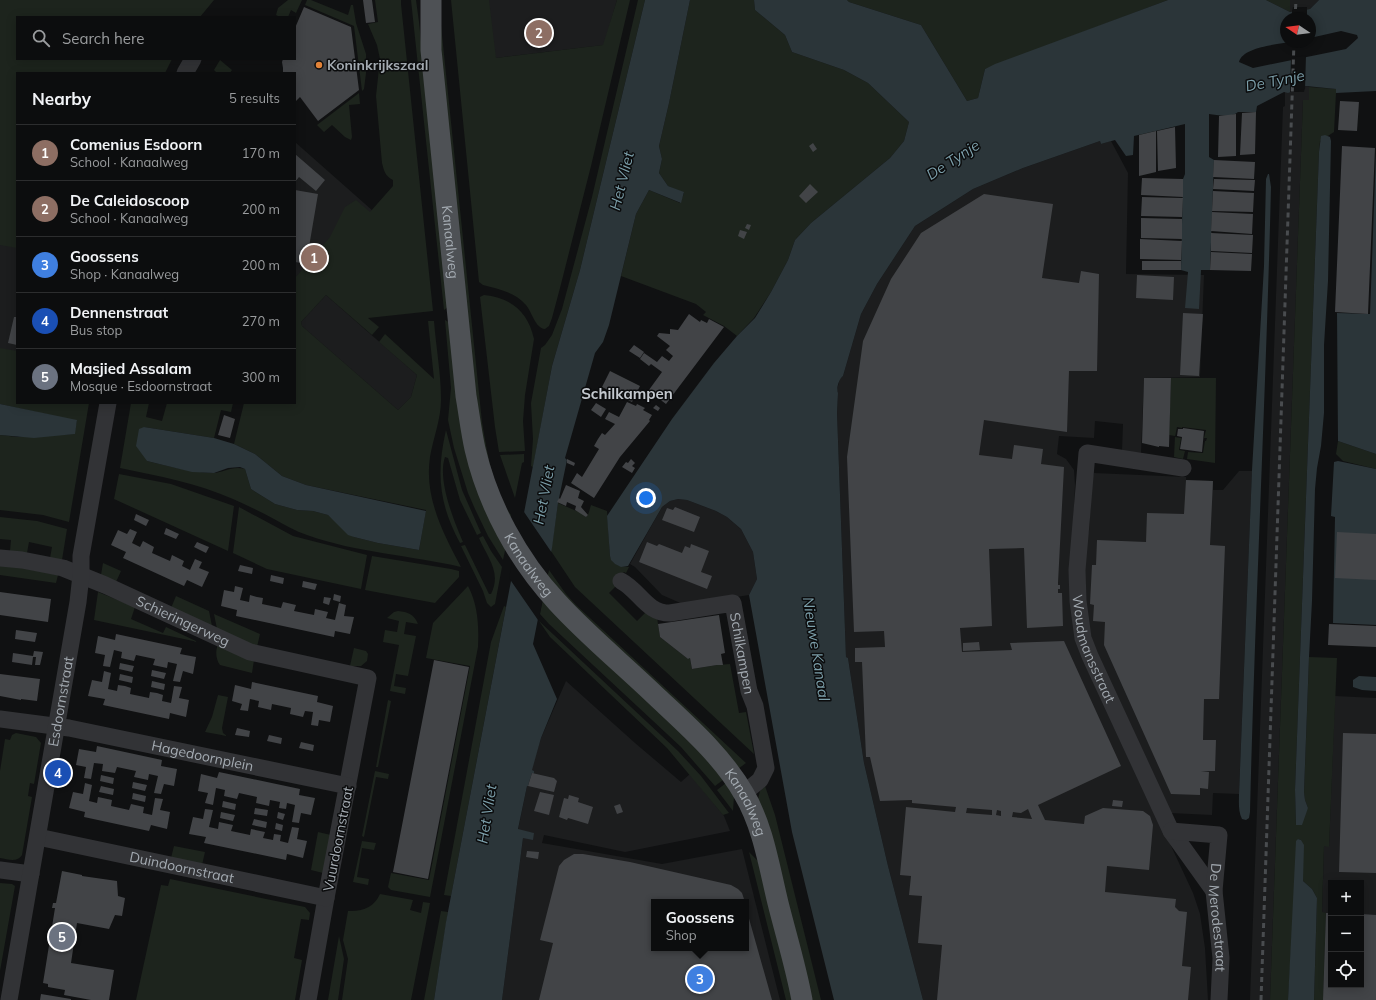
<!DOCTYPE html>
<meta charset="utf-8">
<style>
:root{--surface:#0c0d0e;--page:#151617;--text:#f1f3f6;--muted:#9a9c9e;--line:#2c2d2e;--accent:#e28338}
body{margin:0;font-family:Mulish,sans-serif;background:var(--page);color:var(--text)}
.controls{position:absolute;right:12px;bottom:12px;display:grid;overflow:hidden;border-radius:0px;box-shadow:0 2px 10px #0003}
.controls button{width:36px;height:36px;display:grid;place-items:center;padding:0;border:0;border-bottom:1px solid var(--line);background:var(--surface);color:var(--text);font:20px sans-serif}
.compass{position:absolute;left:1280px;top:12px;width:36px;height:36px;border-radius:50%;background:var(--surface);box-shadow:0 2px 10px #0003;rotate:283deg}
.you{position:absolute;left:646px;top:498px;width:14px;height:14px;margin:-10px;border:3px solid #fff;border-radius:50%;background:#1a73e8;box-shadow:0 0 0 6px #1a73e833}
.badge{display:grid;place-items:center;width:26px;height:26px;border-radius:50%;background:var(--accent);color:#fff;font-size:13px;font-weight:700}
.pin{position:absolute;translate:-50% -50%;border:2px solid #fff;box-shadow:0 1px 4px #0006}
.popup{position:absolute;left:651px;top:899px;width:98px;height:52px;box-sizing:border-box;display:grid;place-content:center;border-radius:0px;background:var(--surface);filter:drop-shadow(0 1px 3px #0005);font-size:13px;white-space:nowrap;color:var(--muted)}
.popup b{font-size:15px;color:var(--text)}
.popup::after{content:'';position:absolute;left:50%;top:100%;margin-left:-8px;border:8px solid transparent;border-top-color:var(--surface)}
.list{margin:0;padding:0;list-style:none}
h2{display:flex;justify-content:space-between;align-items:center;height:52px;margin:0;padding:0 16px;font-size:17px}
h2 small{font-size:13px;font-weight:400;color:var(--muted)}
.list li{display:grid;grid-template-columns:26px 1fr auto;gap:12px;align-items:center;box-sizing:border-box;height:56px;padding:0 16px;border-top:1px solid var(--line)}
.list b{display:block;font-size:15px;white-space:nowrap}
.list p{margin:0;font-size:13px;white-space:nowrap;color:var(--muted)}
.list em{font-size:13px;font-style:normal;color:var(--muted)}
.icon{flex:none;width:22px;height:22px;fill:none;stroke:currentColor;stroke-width:2;stroke-linecap:round;stroke-linejoin:round}
.map{position:relative;flex:none;width:1376px;height:1000px;overflow:hidden}
.search{position:absolute;background:var(--surface);box-shadow:0 2px 10px #0003;left:16px;top:16px;width:280px;height:44px;display:flex;align-items:center;gap:10px;box-sizing:border-box;padding:0 14px;border-radius:0px;color:var(--muted);font-size:15px}
.panel{position:absolute;background:var(--surface);box-shadow:0 2px 10px #0003;left:16px;top:72px;width:280px;height:332px;border-radius:0px}
.map>svg:first-child{display:block}
.built{fill:#1c1d1e;fill-rule:evenodd}
.green{fill:#1d241d}
.water{fill:#2b3539;fill-rule:evenodd}
.pier{fill:#101112}
.building{fill:#424447;fill-rule:evenodd}
.lines{fill:none;stroke-linecap:round;stroke-linejoin:round}
.minor{stroke:#323336;stroke-width:17}
.major{stroke:#4e5155;stroke-width:21}
.rail{stroke:#494c4f;stroke-width:3;stroke-dasharray:5 4;stroke-linecap:butt}
.poi-dot{fill:#e28338;stroke:#0b0c0d;stroke-width:1.5}
.labels{text-anchor:middle;stroke-width:3;stroke-linejoin:round;paint-order:stroke}
.poi-label{font-size:14px;font-weight:bold;fill:#a3aab1;stroke:#0b0c0d;text-anchor:start}
.street-label{font-size:14px;fill:#a3aab1;stroke:#0b0c0d}
.water-label{font-size:15px;font-style:italic;fill:#7c9faa;stroke:#0b0c0d}
.neighbourhood-label{font-size:15px;font-weight:bold;fill:#c3c8ce;stroke:#0b0c0d}
</style>
<div class="map">
<svg width="1376" height="1000" viewBox="0 0 1376 1000">
<rect width="100%" height="100%" fill="#101112"/>
<path class="built" d="M468 0H617L604 45 496 58Z
M1290 0H1319L1310 9H1307V7H1293L1292 12H1290Z
M1306 86 1309 87V100L1303 101 1270 1000H1250L1283 107 1285 106V92H1304L1305 87Z
M1100 141 1101 144 1111 141 1128 173 1126 274 1204 275 1200 377 1144 378 1141 453 1122 451 1123 424 1095 421 1094 438 1059 436 1057 454 1066 459 1074 470 1075 485 1071 582 1131 760 1193 893 1200 914 1205 948 1208 1000H923L888 866 864 763 848 658 846 657 837 413 838 393 837 390 840 378 843 376 861 314 877 284 915 226 973 189 1023 168Z
M295 142 373 211 295 306Z
M0 240 17 244V364L0 360Z
M326 295 417 375 411 397 398 410 302 326 301 322Z
M1239 471H1252L1239 794 1213 793 1212 815 1170 813 1094 649 1083 600 1084 540 1089 531 1092 479 1094 473 1186 477V480L1213 481V490H1223Z
M678 499 687 500 716 511 727 517 741 529 753 552 757 579 749 595 685 605 662 595 635 567 630 564 662 507 670 501Z
M566 681 635 743 681 782 690 774 724 816 730 831 625 852 544 835 542 843 662 864 742 849 780 1000H502L523 838 533 833 518 830 527 786H528L532 773H534V771L531 770 541 738ZM654 902H746V948H654Z
M1335 696 1376 698V1000H1323L1326 913H1322L1324 846H1329ZM1331 883H1361V985H1331Z"/>
<path class="green" d="M0 0H214L200 17H17V59H172L165 73H17V248L0 245Z
M288 0H302L296 13 291 10 288 17H280L276 15 278 8Z
M307 0H311L348 15 351 5H353L356 23 366 54V73L364 89 362 91 354 26 305 5Z
M375 0H401V4L433 311 368 318 379 327 372 335 326 295 301 322 302 326 398 410 411 397 417 375 379 342 385 334 434 379 428 321H434C436 347 441 374 441 400 441 419 433 439 430 457 424 497 443 533 461 567 410 555 357 553 307 535 295 531 285 525 274 519 261 512 247 505 233 499 197 483 158 476 120 468L131 403H149L146 417 162 421 167 403H233L231 412 221 410 214 438 144 427 147 461C168 466 190 472 212 473 223 473 233 465 245 469L251 489 275 504 297 510 313 511 328 515 354 537 378 543 419 550 426 510 306 485 282 476 255 454 234 444 244 403H295V278L330 237 345 207 356 200 370 212 393 186V180C385 176 384 171 382 163L376 96 380 59 377 45 368 24 378 22Z
M411 0H416L419 22 448 307 444 310Z
M451 0H489L496 58 603 45 617 0H630L591 166 560 288 552 318 549 326 545 329C535 328 532 312 526 305 515 292 498 289 483 285L479 282Z
M638 0H645L580 270 552 366 533 467 531 466 533 439 531 403 541 348 545 345 552 335 562 309 592 197Z
M690 0H754L755 10 785 35 792 52 844 70 868 83 909 122 904 141 890 158 811 223 795 240 788 260 771 292 754 318 737 336 724 326 703 315 706 312 696 304 621 276 636 214 649 190 680 203 684 193 668 186 659 173 662 159 659 146 669 103Z
M847 0H1168L985 69 978 98 967 101 921 25 849 2Z
M1266 0H1290V12Z
M439 6 482 422C487 451 493 491 511 515L510 520 493 479 479 425 443 91Z
M220 60 232 70 230 73H217L214 70Z
M1309 87 1336 89V93L1334 132 1320 141 1319 152 1295 790 1296 825 1308 808 1305 800 1304 792 1309 657 1337 658 1329 847 1324 846 1322 912 1326 913 1323 1000H1314L1317 898 1312 889 1303 881 1301 840 1298 839 1288 1000H1270L1303 100H1309Z
M359 93 360 104 349 105 352 137 351 140 345 137 332 125 324 132 317 125Z
M484 295C512 298 528 312 534 339L525 395 523 421 525 451 499 452 495 427 480 297Z
M445 320 450 323 506 546 503 560 488 536 475 509 468 493 454 448 448 420 451 388Z
M0 348 17 351V403H89L69 522 43 515 0 510V435L17 437 74 434 77 421 0 404Z
M1171 378H1216L1215 463 1187 459 1188 452 1203 453 1205 441H1206L1207 438H1204L1206 430 1182 427V428L1177 427 1175 437 1181 438 1179 450 1185 451 1183 459 1174 457 1175 436 1169 435Z
M446 430 462 490 481 533 477 535 460 500 448 458 445 457C437 480 454 521 463 542L460 543C439 504 436 474 446 430Z
M1338 441 1376 454V469L1343 461 1336 454Z
M524 454V462L522 463 515 498 500 455Z
M119 474 171 484 234 506 228 551 114 499Z
M558 503 581 513 586 517 588 515 591 505 607 511 610 556C613 566 620 566 629 567L626 573 624 572 615 581 618 584 609 593 637 621 646 612 657 617 660 637 688 659 690 658 692 669 717 665 730 664 739 713 746 712 754 754 575 587 551 551Z
M239 507 293 536 367 555 361 589 267 569 233 553Z
M0 517 37 521 67 529 62 560 50 558 52 547 29 542 27 553 10 551 11 540 0 539Z
M483 536 491 551 502 567 495 604 491 607 487 603 483 591 461 546 465 545 489 594H491C502 572 487 557 479 538Z
M372 556 451 569 459 571V577L435 603 365 590Z
M103 563 121 571 116 582 101 575Z
M0 566H12L58 575 56 583 0 575Z
M549 570 566 594 576 605 746 763 738 769 547 578Z
M468 586C478 605 479 626 478 647L430 897 391 890 388 887 391 873 429 880 470 666 426 658 433 623Z
M98 592 135 607 131 619 163 633 166 627 198 642 94 620Z
M176 596 209 611 212 626 171 608Z
M543 599 699 750 723 780 715 786 681 747 549 624 540 614Z
M504 606 506 607 451 896 444 895 491 642Z
M398 611C408 612 414 614 418 624L406 622 404 634 416 636 408 676 396 674 394 686 406 688 405 694 390 691 399 645 383 642 385 630 397 632 399 621 387 618 394 612Z
M214 614 260 634 257 647 217 629Z
M539 621 678 751 701 776 729 813 723 815 667 748 550 637Z
M218 645 254 660 252 673 220 665C216 660 215 651 218 645Z
M354 648 366 651 368 654 367 661 361 666H350Z
M218 695 228 697 222 728 223 733 227 736 205 732 212 717Z
M388 700 391 701 378 767H376Z
M16 733 36 737 41 743 34 784 30 783 28 796 32 797 22 855C17 863 8 859 0 858V771L5 739 10 740 12 735Z
M375 771 389 774 388 779 376 777 364 837 362 836Z
M726 783 734 796 733 811 717 790Z
M765 786 775 815 821 1000H811L758 799 760 791Z
M318 832 331 835 323 873 311 870Z
M362 841 376 843 374 850 362 848 357 877 369 879 368 885 353 882Z
M174 846 205 852 202 865 171 858Z
M749 852 758 861 793 1000H786Z
M170 879 305 907 310 913 309 920 301 919 294 958 302 960 295 1000H136L161 885 168 886Z
M0 883 12 884 15 886 0 971Z
M380 894 413 900 410 910 421 913 423 902 430 903 411 1000H342L348 959 343 940 348 911C363 912 374 907 380 894Z
M441 911 448 912 434 1000H424Z
M339 936 344 959 338 1000H328Z"/>
<path class="water" d="M645 0H690L669 103 659 146 662 159 659 173 668 186 684 192 681 203 649 190 636 214 609 325 603 342 595 353 565 458 567 460 558 503 552 548 533 644 557 699 541 738 532 770 534 771V774L532 773 528 786H527L518 829 534 833 533 840 523 838 502 1000H434L446 922 552 366 580 270Z
M754 0H847L849 2 921 25 967 101 978 98 985 69 995 64 1168 0H1266L1290 12 1310 9 1319 0H1376V91L1336 93V89L1306 86 1288 93 1284 92 1257 106 1256 112H1238C1232 118 1217 115 1209 114V157L1214 160 1210 270H1201L1199 309 1185 308 1188 272 1181 270 1183 179 1185 174V124L1134 136 1133 155 1126 156 1115 140 1101 144 1100 141 1023 168 973 189 915 226 877 284 861 314 843 376C839 379 836 388 838 393L837 413 846 657 848 658 864 763 888 866 923 1000H834L792 832 749 595 757 579 753 552 741 529 727 517 716 511 687 500 678 499 670 501 662 507 628 566 621 567 615 564 611 560 610 556 607 516 672 419 714 363 737 336 755 318 771 292 788 260 795 240 811 223 890 158 904 141 909 122 868 83 844 70 792 52 785 35 755 10ZM1286 18H1310V38L1341 31 1357 35 1358 38 1346 49 1253 68 1239 62C1243 47 1275 45 1289 42H1286Z
M1325 135 1330 137 1331 141 1328 281 1324 345V413L1321 446 1317 468 1315 489 1312 601 1309 657 1304 792 1305 800 1308 808 1302 825H1296L1295 790 1319 152 1321 136Z
M1376 153V454L1338 441 1337 313 1370 314Z
M1268 174H1269L1271 187C1266 395 1255 603 1250 812L1249 818 1246 820 1242 819C1238 811 1239 802 1239 794L1252 470 1264 266 1266 179Z
M0 404 77 420 75 434 34 438 0 435Z
M144 427 214 438 234 444 255 454 282 476 306 485 426 511 419 550 378 543 354 537 348 535 328 515 313 511 297 510 275 504 251 489 245 469 240 467 228 468 214 473 192 472 147 461 136 446 139 429Z
M1338 461 1376 469V625L1333 623 1335 517 1331 516 1334 462Z
M1359 676 1376 677V691L1362 690 1353 687V680Z
M1298 839 1301 840 1304 845 1303 881 1312 889 1317 898 1314 1000H1288L1296 841Z"/>
<path class="pier" d="M1307 7V18H1292V10Z
M1306 55 1305 89 1295 92H1290L1291 58Z
M522 509 552 553 539 618 538 620 509 578Z"/>
<path class="building" d="M363 0H372L375 22 366 23Z
M304 7 351 27 359 90 318 121 300 97 296 101 295 100V73H283V68L282 62 283 59H295V28Z
M1340 101 1359 102 1357 131 1338 130Z
M1256 112 1255 154 1240 155 1242 113Z
M1236 114V156L1218 157 1219 116Z
M1175 127 1176 168 1158 171 1157 131Z
M1156 131V172L1139 176V135Z
M813 143 817 149 813 152 809 146Z
M1342 146 1375 148 1368 314 1335 312Z
M295 154 325 180 316 191 299 177 295 182Z
M1214 160 1255 162 1254 179 1213 177Z
M1142 178 1183 179V197L1141 195Z
M1214 179 1255 180 1254 191 1213 189Z
M810 184 818 192 806 203 799 196Z
M295 190 318 194 309 247 304 246 301 263 295 262Z
M1213 191 1254 193 1253 212 1212 211Z
M984 194 1053 204 1042 278 1079 283 1081 271 1099 274 1097 371H1069L1067 432 984 420 979 455 1012 459 1014 445 1043 449 1041 464 1064 467 1058 583V585H1060V589H1058V593H1062L1063 626 1027 628 1024 548 989 549 992 626 960 628 962 652 1012 650 1010 643 1064 641 1121 766 1038 805 1045 820 1084 824 1085 816 1103 808 1143 811 1150 816 1153 825 1149 870 1107 866 1105 892 1176 899 1175 907 1179 911 1187 912 1182 966 1191 967 1188 1000H937L942 945 918 943 922 896 909 895 911 876 900 875 906 807 955 812 956 807 912 803V800L880 801 870 757H866L862 662H855V648L885 647 884 631 854 632 847 457 863 341 891 279 921 233ZM967 808 992 810V815L966 813ZM1028 809 1032 819 1012 817 1013 812 1021 813ZM997 810 1001 811V816L996 815Z
M1142 197 1183 198 1182 217 1141 216Z
M1212 212 1253 214 1252 234 1211 231Z
M1141 218 1182 219V239L1141 238Z
M747 224 751 225 749 230 745 228Z
M740 230 747 232 744 239 738 236Z
M1211 233 1253 235 1252 253 1211 251Z
M1140 239 1182 241 1181 260 1140 259Z
M1211 252 1252 254 1251 271 1210 270Z
M1142 261H1181V270H1142Z
M1137 275 1174 277 1173 300 1136 298Z
M1183 313 1203 314 1199 376 1180 375Z
M689 314 700 322 701 320 707 323 709 319 724 327 666 404 654 395 652 398 646 394 662 372 651 364 649 366 640 359 644 353 657 362 662 356 669 361 673 356 666 350 670 346 657 336 659 333 670 334V329L678 330Z
M14 317H17V345L8 343Z
M634 345 644 352 640 358 629 351Z
M610 371 640 386 632 402 602 387Z
M1144 378H1171L1169 447 1159 446V447L1142 443Z
M627 402 636 406 637 404 645 408 643 410 652 415 649 420 650 421 620 457 594 498 571 483 577 473 582 477 599 449 594 446 598 439 602 433 605 435 615 424 605 419 609 412 619 417Z
M596 403 606 409 601 417 591 410Z
M656 405 660 408 658 411 653 408Z
M224 415 235 419 230 438 218 435Z
M1183 428 1204 431 1202 452 1180 449 1182 437 1177 436 1178 429H1183Z
M567 459 575 463 574 466 567 463Z
M631 459 635 463 632 466 635 468 632 473 622 467 626 462 628 463Z
M1186 480 1213 481 1210 545 1225 546 1219 699H1204L1203 740H1216L1215 771H1201L1209 772 1208 789 1200 788V795L1171 794 1104 645 1105 622 1093 621 1094 605 1090 604 1092 565H1096L1097 540 1146 542 1147 513 1184 514Z
M566 485 580 491 578 498 584 501 581 507 588 515 586 517 575 510 576 506 567 502 566 506 557 502 559 498 560 499Z
M675 507 700 517 694 532 662 520 667 508 673 510Z
M136 514 149 520 146 526 134 520Z
M166 528 179 534 176 539 164 534Z
M130 529 137 532 132 543 140 547 143 541 154 547 152 553 170 561 172 555 184 561 182 566 190 570 195 559 202 562 199 568 209 572 202 587 187 580 184 586 123 558 126 552 111 545 118 530 127 534Z
M1337 532 1376 534V580L1335 578Z
M197 542 209 547 206 553 194 547Z
M647 542 657 546 659 544 682 553 685 546 690 548 691 544 709 551 701 572 712 576 707 589 639 562Z
M240 565 253 568 252 574 238 571Z
M271 575 284 578 283 584 270 581Z
M303 581 317 584 315 590 302 587Z
M235 586 243 588 240 600 249 602 250 595 257 597 263 598 262 604 281 608 283 602 296 605 294 611 314 615 315 609 328 612 326 618 335 620 339 603 346 605 344 616 354 617 350 634 335 631 334 637 236 616 237 610 221 606 224 590 234 592Z
M0 592 51 599 48 622 0 615Z
M334 594 341 596 340 602 333 600Z
M324 597 331 598 329 605 323 603Z
M719 615 725 653 721 654 723 665H717L692 669 690 658 688 659 660 637 658 624Z
M1329 624 1376 626V647L1328 645Z
M16 630 37 633 35 642 15 639Z
M116 634 182 648 180 654 196 657 193 674 183 671 180 682 173 681 177 664 168 662 167 668 153 665 155 659 136 655 134 661 121 658 122 652 114 650 110 667 103 666 105 655 95 653 98 636 115 640Z
M979 642 980 650 963 651V643Z
M34 651 43 652 40 665H35L36 657H33L32 665 12 662 13 653 33 656Z
M434 660 469 667 428 879 393 872Z
M120 663 134 666 132 672 119 669Z
M152 670 166 673 164 679 151 676Z
M104 671 111 673 108 689 117 691 118 685 125 686 131 688 130 694 149 698 150 692 157 693 163 695 162 701 171 703 174 686 182 687 179 698 189 700 186 717 170 713 169 719 103 705 105 699 88 696 92 680 102 682Z
M0 674 40 679 37 701 21 699V700L0 696Z
M120 674 133 677 132 683 119 680Z
M152 681 165 684 164 690 151 687Z
M252 682 318 696 317 702 333 706 330 722 319 720 318 726 311 725 313 712 305 711 303 717 290 714 291 708 272 704 271 710 258 707 259 701 250 699 248 711 240 710 242 704 232 701 235 685 251 689Z
M237 728 250 731 249 737 235 735Z
M1343 733 1376 734V873L1339 872Z
M269 735 282 738 281 744 267 741Z
M301 742 314 745 313 751 299 748Z
M97 746 162 760 161 766 177 769 174 786 164 784 161 794 154 793 158 776 149 774 148 780 134 777 136 771 117 767 115 773 102 771 103 764 94 763 91 779 84 778 86 767 76 765 79 749 96 752Z
M219 772 300 789 299 795 315 798 311 815 301 813 299 823 292 822 295 805 287 803 286 809 279 808 280 802 270 800 269 806 256 803 257 797 239 793 237 799 224 796 225 790 216 788 213 805 205 803 208 793 198 791 201 774 217 778Z
M532 773 554 778 557 781 554 792 528 786Z
M101 775 114 778 113 784 100 781Z
M133 782 147 785 145 791 132 788Z
M85 783 92 785 89 801 97 803 98 797 112 800 111 806 129 810 131 804 144 807 143 813 152 815 155 798 163 799 160 810 170 812 167 829 151 825 149 831 84 817 85 812 69 808 73 792 83 794Z
M101 786 114 789 113 795 99 792Z
M540 792 554 795 549 815 534 811Z
M133 793 146 796 145 802 132 799Z
M569 795 579 798 578 802 593 807 588 824 568 818 567 820 559 817 564 798 568 799Z
M1113 800 1123 801 1122 807 1112 806Z
M223 801 236 804 235 810 222 807Z
M620 804 623 812 617 814 614 806Z
M255 808 268 810 267 816 254 814Z
M205 809 213 810 209 827 218 829 219 822 233 825 231 831 250 835 251 829 265 832 263 838 273 840 274 834 281 835 280 841 288 843 292 827 299 828 297 839 307 841 303 858 287 854 286 860 204 843 206 837 189 834 193 817 203 819Z
M221 812 235 815 233 821 220 818Z
M278 812 285 814 283 820 277 818Z
M254 819 267 822 266 828 252 825Z
M276 823 283 825 282 831 275 829Z
M527 851 539 852 538 859 526 857Z
M574 854H583L630 862 731 885 738 889 742 893 745 902H654V948H746V908L772 1000H539L553 943 540 940 559 866 564 860Z
M62 871 82 875V876L117 881 118 896 125 898 122 916 115 915 109 929 77 923 71 963 114 970 109 1000H91L64 995 65 990 48 987V984L43 983 55 908H52L53 903H56Z
M1326 913H1331V985H1361V914L1376 915V1000H1323Z
M41 994 71 999V1000H40Z"/>
<g class="lines">
<g class="minor">
<path d="M185 73 193 59"/>
<path id="s1" d="M1183 468 1087 453 1077 570 1078 601 1083 638 1090 656 1171 831 1214 891"/>
<path id="s2" d="M0 558 22 560 63 568 105 585 250 652 368 678 326 898 308 1000"/>
<path id="s3" d="M621 581C640 591 646 613 670 613L733 603 749 691 755 706 766 768 760 780 744 793"/>
<path id="s4" d="M0 719 69 728 348 786"/>
<path id="s5" d="M1171 831 1219 835 1214 891 1221 958 1219 1000"/>
<path id="s6" d="M38 837 326 898"/>
<path d="M0 870 31 874"/>
<path id="s7" d="M9 1000 78 602 81 575V556L108 403"/>
</g>
<path class="major" id="s8" d="M431 0V50L466 396C469 413 471 431 475 449 488 505 518 560 557 602 588 636 625 666 658 698 689 727 723 757 744 794 763 826 769 866 778 903 786 935 796 967 802 1000"/>
<path class="rail" d="M1295 18 1296 0
M1261 1000 1294 42"/>
</g>
<circle class="poi-dot" cx="319" cy="65" r="4"/>
<g class="labels">
<g class="poi-label">
<text x="327" y="70">Koninkrijkszaal</text>
</g>
<g class="street-label">
<text dy="5" stroke="none"><textPath href="#s8" startOffset="243">Kanaalweg</textPath></text>
<text dy="5" stroke="none"><textPath href="#s8" startOffset="580">Kanaalweg</textPath></text>
<text dy="5" stroke="none"><textPath href="#s2" startOffset="195">Schieringerweg</textPath></text>
<text dy="5" stroke="none"><textPath href="#s1" startOffset="296">Woudmansstraat</textPath></text>
<text dy="5" stroke="none"><textPath href="#s3" startOffset="175">Schilkampen</textPath></text>
<text dy="5" stroke="none"><textPath href="#s7" startOffset="303">Esdoornstraat</textPath></text>
<text dy="5" stroke="none"><textPath href="#s4" startOffset="206">Hagedoornplein</textPath></text>
<text dy="5" stroke="none"><textPath href="#s8" startOffset="904">Kanaalweg</textPath></text>
<text transform="translate(338 839) rotate(-79)" y="5">Vuurdoornstraat</text>
<text dy="5" stroke="none"><textPath href="#s6" startOffset="147">Duindoornstraat</textPath></text>
<text dy="5" stroke="none"><textPath href="#s5" startOffset="131">De Merodestraat</textPath></text>
</g>
<g class="water-label">
<text transform="translate(1275 81) rotate(-11)" y="5">De Tynje</text>
<text transform="translate(953 160) rotate(-33)" y="5">De Tynje</text>
<text transform="translate(622 181) rotate(-76)" y="5">Het Vliet</text>
<text transform="translate(544 495) rotate(-79)" y="5">Het Vliet</text>
<text transform="translate(816 649) rotate(81)" y="5">Nieuwe Kanaal</text>
<text transform="translate(487 814) rotate(-81)" y="5">Het Vliet</text>
</g>
<g class="neighbourhood-label">
<text x="627" y="399">Schilkampen</text>
</g>
</g>
</svg>
<div class="controls">
<button>+</button>
<button>−</button>
<button><svg class="icon" aria-label="locate" viewBox="0 0 24 24"><circle cx="12" cy="12" r="6"/><path d="M12 2v4M12 18v4M2 12h4M18 12h4"/></svg></button>
</div>
<svg class="compass" viewBox="-18 -18 36 36"><path d="M0-13l5 13h-10z" fill="#e53935"/><path d="M0 13l5-13h-10z" fill="#9a9c9e"/></svg>
<div class="you"></div>
<div class="pin badge" style="left:314px;top:258px;background:#8d6e63">1</div>
<div class="pin badge" style="left:539px;top:33px;background:#8d6e63">2</div>
<div class="pin badge" style="left:700px;top:979px;background:#3f7fe0">3</div>
<div class="popup"><b>Goossens</b>Shop</div>
<div class="pin badge" style="left:58px;top:773px;background:#1a4fb4">4</div>
<div class="pin badge" style="left:62px;top:937px;background:#6b7280">5</div>
<div class="search"><svg class="icon" aria-label="search" viewBox="0 0 24 24"><circle cx="10" cy="10" r="6"/><path d="M15 15l6 6"/></svg>Search here</div>
<section class="panel">
<h2>Nearby<small>5 results</small></h2>
<ul class="list">
<li><span class="badge" style="background:#8d6e63">1</span><div><b>Comenius Esdoorn</b><p>School · Kanaalweg</p></div><em>170 m</em></li>
<li><span class="badge" style="background:#8d6e63">2</span><div><b>De Caleidoscoop</b><p>School · Kanaalweg</p></div><em>200 m</em></li>
<li><span class="badge" style="background:#3f7fe0">3</span><div><b>Goossens</b><p>Shop · Kanaalweg</p></div><em>200 m</em></li>
<li><span class="badge" style="background:#1a4fb4">4</span><div><b>Dennenstraat</b><p>Bus stop</p></div><em>270 m</em></li>
<li><span class="badge" style="background:#6b7280">5</span><div><b>Masjied Assalam</b><p>Mosque · Esdoornstraat</p></div><em>300 m</em></li>
</ul>
</section>
</div>
